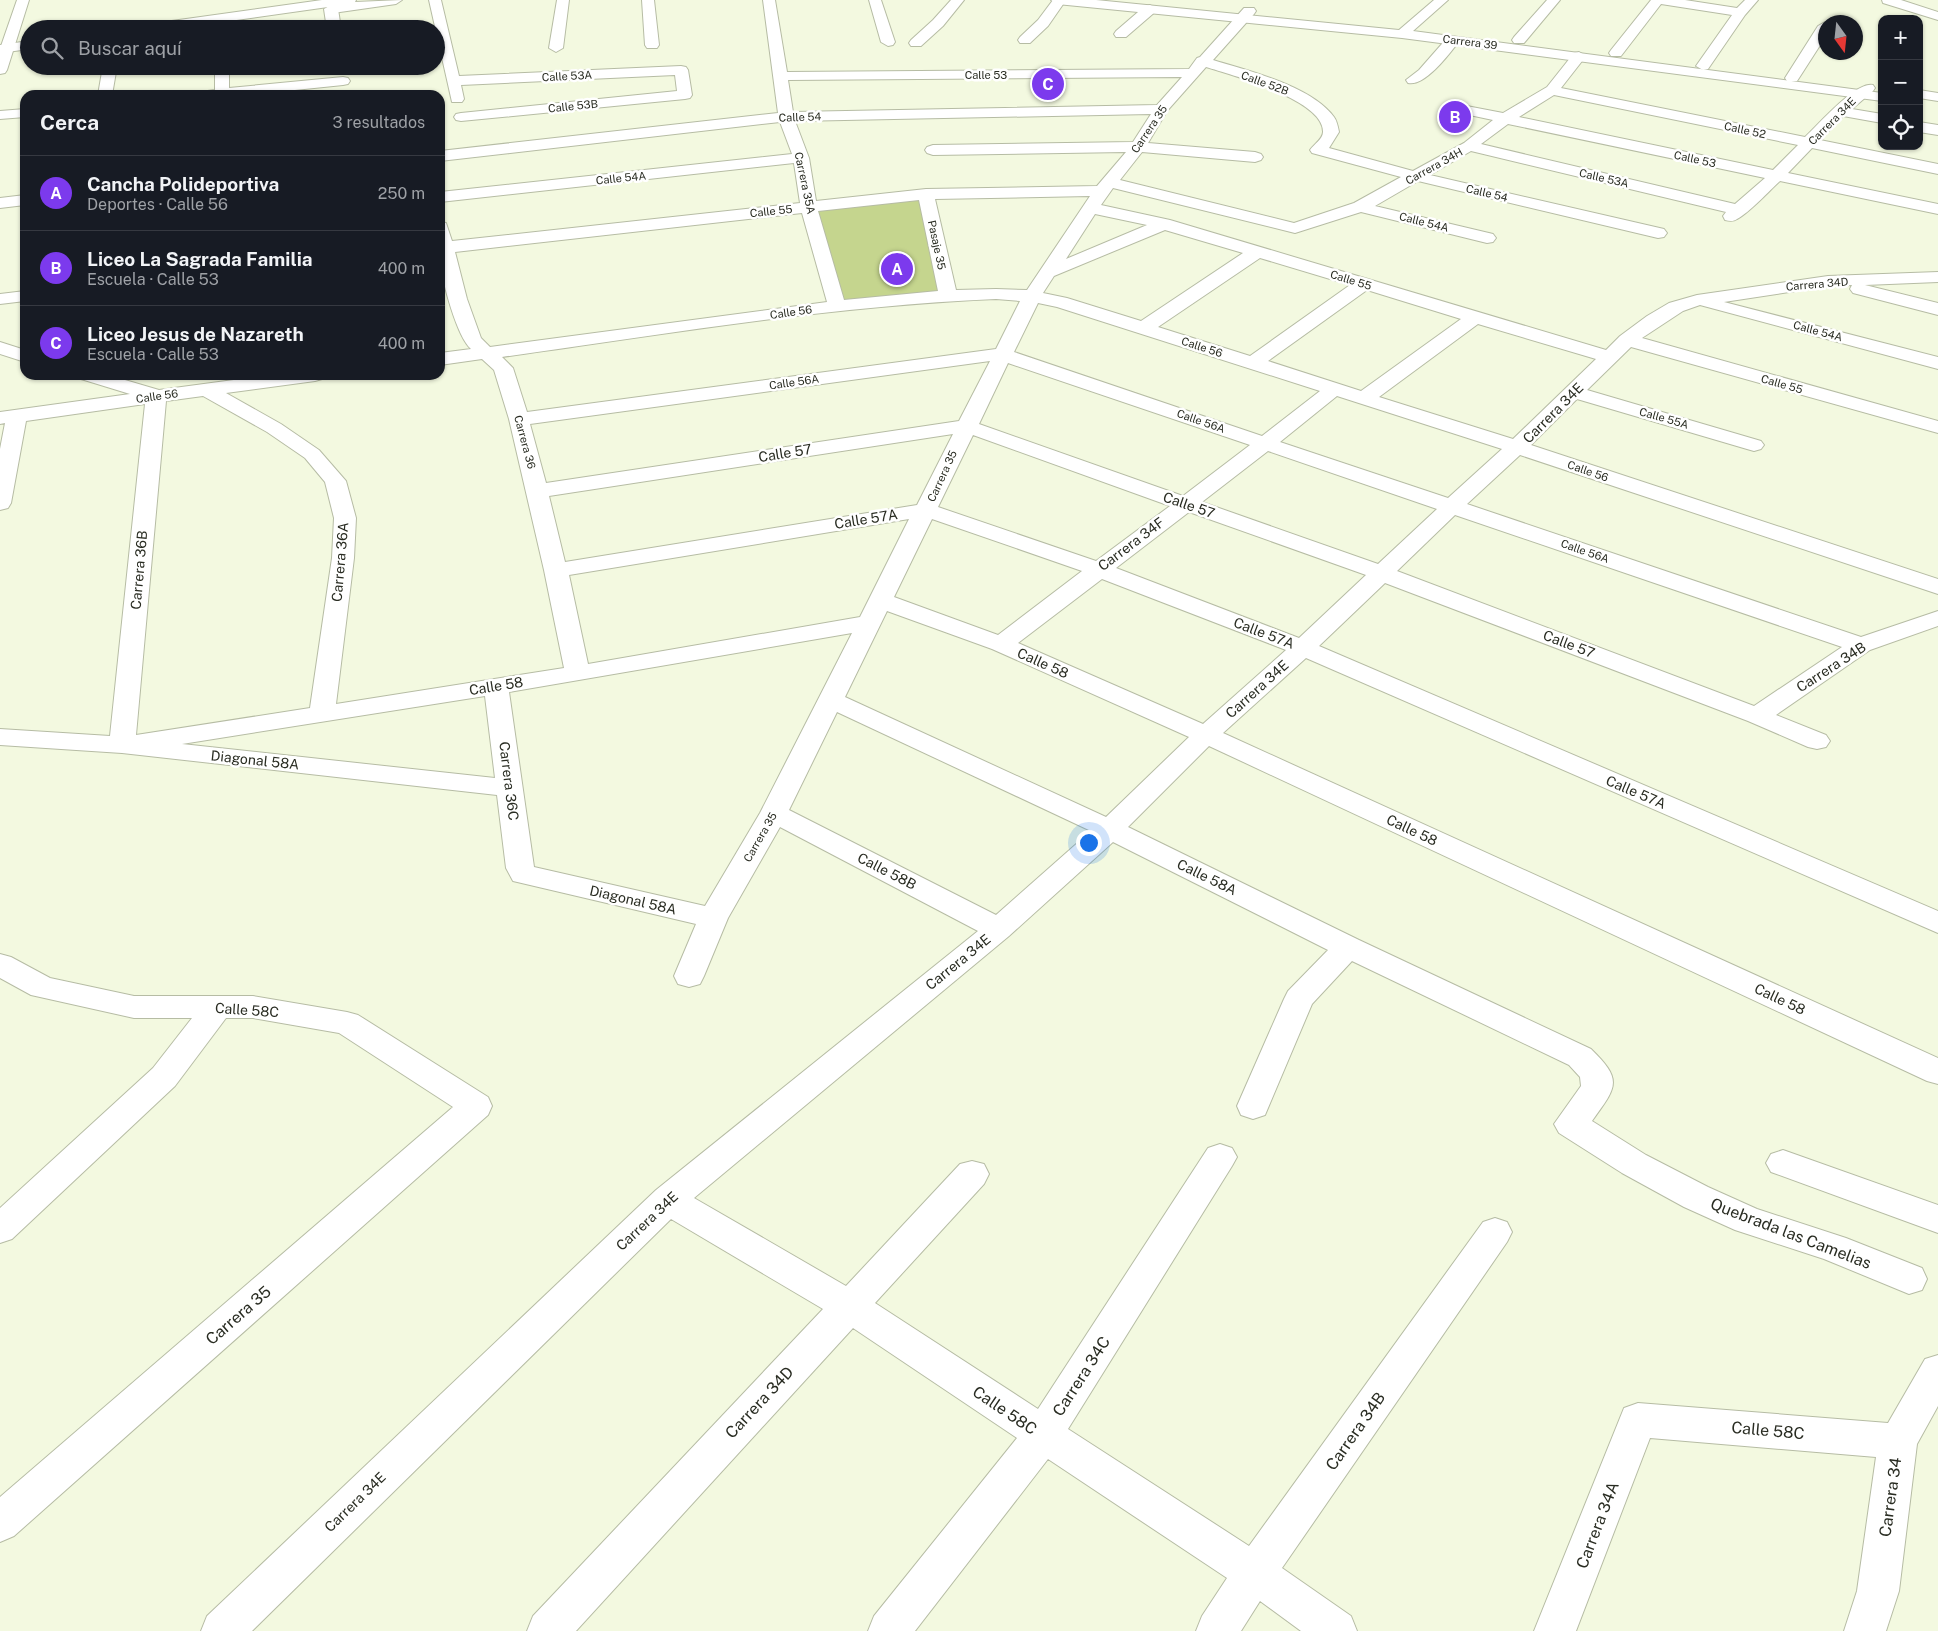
<!DOCTYPE html>
<html lang="es">
<meta charset="utf-8">
<style>
:root{--surface:#171b24;--page:#242831;--text:#f1f3f6;--muted:#9ea1a6;--line:#363941;--accent:#7c3aed}
body{margin:0;font-family:"Public Sans",sans-serif;background:var(--page);color:var(--text)}
.controls{position:absolute;right:15px;top:15px;display:grid;overflow:hidden;border-radius:10px;box-shadow:0 1px 4px #0004}
.controls button{width:45px;height:45px;display:grid;place-items:center;padding:0;border:0;border-bottom:1px solid var(--line);background:var(--surface);color:var(--text);font:25px sans-serif}
.compass{position:absolute;left:1818px;top:15px;width:45px;height:45px;border-radius:50%;background:var(--surface);box-shadow:0 1px 4px #0004;rotate:165deg}
.you{position:absolute;left:1088px;top:842px;width:18px;height:18px;margin:-12px;border:4px solid #fff;border-radius:50%;background:#1a73e8;box-shadow:0 0 0 8px #1a73e833}
.badge{display:grid;place-items:center;width:32px;height:32px;border-radius:50%;background:var(--accent);color:#fff;font-size:16px;font-weight:700}
.pin{position:absolute;translate:-50% -50%;border:2px solid #fff;box-shadow:0 1px 5px #0006}
.list{margin:0;padding:0;list-style:none}
h2{display:flex;justify-content:space-between;align-items:center;height:65px;margin:0;padding:0 20px;font-size:21px}
h2 small{font-size:16px;font-weight:400;color:var(--muted)}
.list li{display:grid;grid-template-columns:32px 1fr auto;gap:15px;align-items:center;box-sizing:border-box;height:75px;padding:0 20px;border-top:1px solid var(--line)}
.list b{display:block;font-size:19px;white-space:nowrap}
.list p{margin:0;font-size:16px;white-space:nowrap;color:var(--muted)}
.list em{font-size:16px;font-style:normal;color:var(--muted)}
.icon{flex:none;width:28px;height:28px;fill:none;stroke:currentColor;stroke-width:2;stroke-linecap:round;stroke-linejoin:round}
.map{position:relative;flex:none;width:1938px;height:1631px;overflow:hidden}
.search{position:absolute;background:var(--surface);box-shadow:0 1px 4px #0004;left:20px;top:20px;width:425px;height:55px;display:flex;align-items:center;gap:12px;box-sizing:border-box;padding:0 18px;border-radius:28px;color:var(--muted);font-size:19px}
.panel{position:absolute;background:var(--surface);box-shadow:0 1px 4px #0004;left:20px;top:90px;width:425px;height:290px;border-radius:15px}
.map>svg:first-child{display:block}
.green{fill:#c5d58e}
.lines{fill:none;stroke-linecap:round;stroke-linejoin:round}
.minor-casing{stroke:#b6bca4;stroke-width:2}
.secondary-casing{stroke:#b6bca4;stroke-width:2}
.minor{fill:#fff;fill-rule:evenodd}
.secondary{fill:#fff;fill-rule:evenodd}
.labels{text-anchor:middle;stroke-width:5;stroke-linejoin:round;paint-order:stroke}
.far-street-label{font-size:11px;fill:#292c22;stroke:#fff}
.street-label{font-size:14px;fill:#292c22;stroke:#fff}
.near-street-label{font-size:16px;fill:#292c22;stroke:#fff}
</style>
<div class="map">
<svg width="1938" height="1631" viewBox="0 0 1938 1631">
<rect width="100%" height="100%" fill="#f3f9e0"/>
<path class="green" d="M926 194 948 296 837 306 809 207Z"/>
<g class="lines">
<g class="minor-casing">
<path id="minor" d="M17 0H29L7 70 5 73 0 74V49Z
M429 0H441L459 76 681 66 686 67 688 70 692 95 690 98 685 99 461 121 456 120 454 117 456 114 461 113 677 91 675 75 461 85 464 99 462 102H452Z
M557 0H569L563 48 556 52 549 48Z
M642 0H654L659 45 657 48H647L645 45Z
M763 0H775L787 72 1189 69 1197 58 1200 57 1244 8H1254L1256 11 1254 14 1213 60C1249 71 1311 86 1334 117 1337 121 1338 127 1339 132L1329 148 1413 171 1464 143 1493 120 1446 110 1444 107 1446 104 1451 103 1503 113 1547 87 1574 53 1579 52 1586 56 1561 88 1805 137C1818 125 1856 81 1873 85L1875 88 1873 91 1852 109 1882 114V123L1843 116 1820 140 1938 164V174L1812 148 1788 173 1938 204V214L1780 181C1769 191 1749 213 1737 219 1733 222 1729 221 1725 220L1723 216 1726 212 1471 151 1430 175 1664 229 1667 233 1664 237 1658 238 1418 181 1375 206 1493 234 1496 238 1493 242 1487 243 1361 212 1295 233 1113 188 1101 205 1170 220 1606 350 1620 336 1647 316 1669 303 1697 295 1828 276 1938 272V282L1865 285 1938 303V315L1853 293 1850 289 1852 285 1828 286 1724 302 1938 357V369L1700 305 1683 311 1642 338 1938 421V433L1631 347 1587 390 1761 441 1764 445 1761 449 1754 451 1747 449 1577 399 1531 445 1938 579V594L1520 455 1467 504 1861 637 1938 611V626L1870 650 1776 715 1826 735 1830 741 1826 747 1817 749 1808 747 1748 721 1385 583 1319 646 1938 911V933L1306 658 1223 733 1938 1058V1084L1927 1081 1209 746 1128 827 1359 940 1591 1049C1624 1081 1616 1087 1592 1121L1646 1155 1708 1187 1757 1209 1846 1238 1922 1268 1927 1279 1922 1290 1909 1294 1824 1259 1735 1230 1684 1207 1622 1173 1559 1133 1554 1124 1581 1086 1580 1077 1569 1065 1352 961 1312 1004 1265 1115 1253 1119 1241 1115 1237 1106 1284 999 1288 991 1328 950 1113 842 1009 936 694 1198 846 1286 960 1164 972 1161 984 1164 989 1174 984 1184 875 1303 1038 1409 1208 1148 1220 1144 1232 1148 1237 1157 1232 1166 1068 1429 1249 1546 1483 1222 1495 1218 1507 1222 1512 1232 1507 1242 1282 1568 1351 1616 1357 1631H1301L1260 1601 1241 1631H1196L1202 1616 1227 1578 1048 1459 915 1631H868L874 1616 1017 1438 853 1328 576 1631H527L533 1616 823 1309 671 1219 252 1631H201L207 1616 656 1190 978 931 780 827 728 918 704 976 700 984 689 987 678 984 674 976 696 924 513 881 506 868 497 795 122 753 0 745V729L110 736 145 404 26 421 11 503 8 508 0 510V449L5 423 0 424V412L130 394 81 379 78 375H108L159 390 272 375H325L322 379 315 381 226 393 281 424 319 450 346 481 356 518 354 558 336 704 564 668 544 570 509 419 494 370 482 359 440 365V353L471 349C457 337 442 281 440 261 439 248 440 235 440 222L446 223 452 241 800 203 794 163 440 202V192L792 154 780 122 440 161V151L778 113ZM1206 67C1232 75 1324 100 1323 132 1323 139 1314 144 1310 150L1312 153 1401 177 1354 203 1294 223 1120 180 1142 152 1255 162 1261 160 1263 157 1261 154 1255 152 1148 143 1167 111ZM1182 77 1157 105 793 112 788 80ZM1554 95 1798 145 1773 170 1519 117ZM1151 114 1133 142 933 145 927 147 925 150 927 153 933 155 1126 152 1097 186 926 189 816 201 809 158 795 121ZM1508 124 1765 178 1735 204 1481 144ZM1090 196 1027 290 996 289 956 290 935 199ZM919 200 938 291 844 300 818 211ZM802 213 827 302 490 347 481 338 467 299 455 252ZM1095 214 1147 225 1066 259ZM1165 230 1243 253 1141 321 1067 298 1043 293 1054 276ZM1260 258 1350 285 1250 356 1158 327ZM1367 290 1461 319 1361 391 1268 361ZM996 299 1020 301 996 349 527 412 513 368 502 357C666 334 830 306 996 299ZM1038 303 1057 307 1320 391 1262 436 1014 352ZM1478 324 1596 359 1513 439 1379 397ZM990 361 959 421 546 483 530 424ZM1008 363 1250 445 1183 496 979 424ZM203 396 267 432 305 458 325 482 334 518 332 558 310 708 136 735 166 401ZM1337 396 1502 449 1448 498 1280 442ZM953 434 917 505 565 562 549 496ZM973 435 1170 506 1096 561 938 507ZM1268 451 1437 509 1378 564 1202 502ZM1189 512 1366 575 1299 638 1116 568ZM1455 515 1842 647 1754 706 1397 571ZM909 519 860 617 588 664 569 575ZM932 519 1082 571 998 635 894 597ZM1102 579 1286 650 1203 724 1018 643ZM887 611 992 649 1189 737 1106 817 845 697ZM852 633 760 813 705 906 534 867 509 692ZM485 696 495 778 182 744ZM837 712 1091 831 996 915 789 810Z
M869 0H881L895 42 893 45 888 46 881 42Z
M951 0H964L943 26 921 46H911L909 43 911 40 933 20Z
M1053 0H1066L1048 26 1030 43H1020L1018 40 1020 37 1038 20Z
M1547 0H1560L1524 43H1514L1512 40 1514 37Z
M1651 0H1685L1737 8 1745 0H1758L1745 15 1708 69 1703 70 1696 66 1732 15 1661 4 1621 56H1611L1609 53 1611 50Z
M1882 0H1901L1938 12V20L1883 3Z
M331 5 338 9 341 29H327L324 9Z
M1150 5 1157 9 1155 12 1126 37H1116L1114 34 1116 31 1145 6Z
M222 20 227 21 229 29H215L217 21Z
M1825 22H1827H1826V36L1799 78 1797 81H1787L1785 78 1818 26Z
M1453 36 1460 40C1450 53 1425 87 1408 83L1406 80 1419 70 1448 37Z
M103 66H117L112 95H98Z
M215 66H229V88L343 77 348 78 350 81 348 84 343 85 248 95H198L200 92 215 90Z
M25 109V117L0 119V111Z
M1919 122 1938 125V135L1919 132Z
M25 195V205L0 208V198Z
M25 291V301L0 304V294Z
M0 342 25 350V362L0 354Z
M0 954 11 957 50 978 134 996H253L347 1012 358 1015 488 1097 492 1106 488 1115 14 1536 0 1542V1497L453 1107 339 1033 253 1018H226L175 1086 12 1239 0 1243V1208L153 1068 192 1018H134L31 995 0 978Z
M1783 1150 1938 1205V1233L1771 1172 1766 1163 1771 1154Z
M1938 1355V1406L1917 1444 1899 1591 1886 1631H1844L1857 1591 1876 1457 1650 1438 1576 1631H1534L1624 1408 1638 1403 1888 1423 1925 1359Z"/>
</g>
<g class="secondary-casing">
<path id="secondary" d="M322 0H356L355 2 402 0 396 4 333 13 328 12 326 9 328 7 173 29H136L143 25Z
M1051 0H1096L1399 30 1434 0H1448L1413 31 1882 93V101L1402 38 1057 4Z
M29 41V49L0 53V45Z
M1919 90 1938 93V101L1919 98Z"/>
</g>
<use href="#minor" class="minor"/>
<use href="#secondary" class="secondary"/>
</g>
<g class="labels">
<g class="far-street-label">
<text transform="translate(1470 42) rotate(7)" y="4">Carrera 39</text>
<text x="986" y="79">Calle 53</text>
<text transform="translate(567 76) rotate(-3)" y="4">Calle 53A</text>
<text transform="translate(1265 83) rotate(20)" y="4">Calle 52B</text>
<text transform="translate(573 106) rotate(-6)" y="4">Calle 53B</text>
<text transform="translate(800 117) rotate(-2)" y="4">Calle 54</text>
<text transform="translate(1832 121) rotate(-45)" y="4">Carrera 34E</text>
<text transform="translate(1149 129) rotate(-56)" y="4">Carrera 35</text>
<text transform="translate(1745 130) rotate(12)" y="4">Calle 52</text>
<text transform="translate(1695 159) rotate(12)" y="4">Calle 53</text>
<text transform="translate(1434 166) rotate(-29)" y="4">Carrera 34H</text>
<text transform="translate(621 178) rotate(-6)" y="4">Calle 54A</text>
<text transform="translate(1604 178) rotate(13)" y="4">Calle 53A</text>
<text transform="translate(805 183) rotate(78)" y="4">Carrera 35A</text>
<text transform="translate(1487 193) rotate(13)" y="4">Calle 54</text>
<text transform="translate(771 211) rotate(-6)" y="4">Calle 55</text>
<text transform="translate(1424 222) rotate(14)" y="4">Calle 54A</text>
<text transform="translate(937 245) rotate(78)" y="4">Pasaje 35</text>
<text transform="translate(1351 280) rotate(17)" y="4">Calle 55</text>
<text transform="translate(1817 284) rotate(-5)" y="4">Carrera 34D</text>
<text transform="translate(791 312) rotate(-8)" y="4">Calle 56</text>
<text transform="translate(1818 331) rotate(15)" y="4">Calle 54A</text>
<text transform="translate(1202 347) rotate(18)" y="4">Calle 56</text>
<text transform="translate(794 382) rotate(-8)" y="4">Calle 56A</text>
<text transform="translate(1782 384) rotate(16)" y="4">Calle 55</text>
<text transform="translate(157 396) rotate(-8)" y="4">Calle 56</text>
<text transform="translate(1664 418) rotate(16)" y="4">Calle 55A</text>
<text transform="translate(1201 421) rotate(19)" y="4">Calle 56A</text>
<text transform="translate(525 442) rotate(75)" y="4">Carrera 36</text>
<text transform="translate(1588 471) rotate(19)" y="4">Calle 56</text>
<text transform="translate(942 476) rotate(-65)" y="4">Carrera 35</text>
<text transform="translate(1585 551) rotate(19)" y="4">Calle 56A</text>
<text transform="translate(760 837) rotate(-60)" y="4">Carrera 35</text>
</g>
<g class="street-label">
<text transform="translate(1553 413) rotate(-45)" y="5">Carrera 34E</text>
<text transform="translate(785 453) rotate(-9)" y="5">Calle 57</text>
<text transform="translate(1189 505) rotate(19)" y="5">Calle 57</text>
<text transform="translate(866 519) rotate(-9)" y="5">Calle 57A</text>
<text transform="translate(1131 544) rotate(-37)" y="5">Carrera 34F</text>
<text transform="translate(340 562) rotate(-85)" y="5">Carrera 36A</text>
<text transform="translate(139 570) rotate(-85)" y="5">Carrera 36B</text>
<text transform="translate(1264 633) rotate(21)" y="5">Calle 57A</text>
<text transform="translate(1569 644) rotate(21)" y="5">Calle 57</text>
<text transform="translate(1043 663) rotate(24)" y="5">Calle 58</text>
<text transform="translate(1831 667) rotate(-33)" y="5">Carrera 34B</text>
<text transform="translate(496 686) rotate(-9)" y="5">Calle 58</text>
<text transform="translate(1257 689) rotate(-42)" y="5">Carrera 34E</text>
<text transform="translate(255 760) rotate(6)" y="5">Diagonal 58A</text>
<text transform="translate(509 781) rotate(83)" y="5">Carrera 36C</text>
<text transform="translate(1636 792) rotate(23)" y="5">Calle 57A</text>
<text transform="translate(1412 830) rotate(25)" y="5">Calle 58</text>
<text transform="translate(887 871) rotate(27)" y="5">Calle 58B</text>
<text transform="translate(1207 877) rotate(26)" y="5">Calle 58A</text>
<text transform="translate(633 900) rotate(13)" y="5">Diagonal 58A</text>
<text transform="translate(958 962) rotate(-39)" y="5">Carrera 34E</text>
<text transform="translate(1780 999) rotate(25)" y="5">Calle 58</text>
<text transform="translate(247 1010) rotate(4)" y="5">Calle 58C</text>
<text transform="translate(647 1221) rotate(-43)" y="5">Carrera 34E</text>
<text transform="translate(355 1502) rotate(-44)" y="5">Carrera 34E</text>
</g>
<g class="near-street-label">
<text transform="translate(1791 1233) rotate(21)" y="6">Quebrada las Camelias</text>
<text transform="translate(238 1315) rotate(-41)" y="6">Carrera 35</text>
<text transform="translate(1081 1376) rotate(-57)" y="6">Carrera 34C</text>
<text transform="translate(759 1402) rotate(-47)" y="6">Carrera 34D</text>
<text transform="translate(1005 1410) rotate(34)" y="6">Calle 58C</text>
<text transform="translate(1768 1430) rotate(5)" y="6">Calle 58C</text>
<text transform="translate(1355 1431) rotate(-55)" y="6">Carrera 34B</text>
<text transform="translate(1890 1497) rotate(-82)" y="6">Carrera 34</text>
<text transform="translate(1597 1525) rotate(-69)" y="6">Carrera 34A</text>
</g>
</g>
</svg>
<div class="controls">
<button>+</button>
<button>−</button>
<button><svg class="icon" aria-label="locate" viewBox="0 0 24 24"><circle cx="12" cy="12" r="6"/><path d="M12 2v4M12 18v4M2 12h4M18 12h4"/></svg></button>
</div>
<svg class="compass" viewBox="-18 -18 36 36"><path d="M0-13l5 13h-10z" fill="#e53935"/><path d="M0 13l5-13h-10z" fill="#9ea1a6"/></svg>
<div class="you"></div>
<div class="pin badge" style="left:897px;top:269px">A</div>
<div class="pin badge" style="left:1455px;top:117px">B</div>
<div class="pin badge" style="left:1048px;top:84px">C</div>
<div class="search"><svg class="icon" aria-label="search" viewBox="0 0 24 24"><circle cx="10" cy="10" r="6"/><path d="M15 15l6 6"/></svg>Buscar aquí</div>
<section class="panel">
<h2>Cerca<small>3 resultados</small></h2>
<ul class="list">
<li><span class="badge">A</span><div><b>Cancha Polideportiva</b><p>Deportes · Calle 56</p></div><em>250 m</em></li>
<li><span class="badge">B</span><div><b>Liceo La Sagrada Familia</b><p>Escuela · Calle 53</p></div><em>400 m</em></li>
<li><span class="badge">C</span><div><b>Liceo Jesus de Nazareth</b><p>Escuela · Calle 53</p></div><em>400 m</em></li>
</ul>
</section>
</div>
